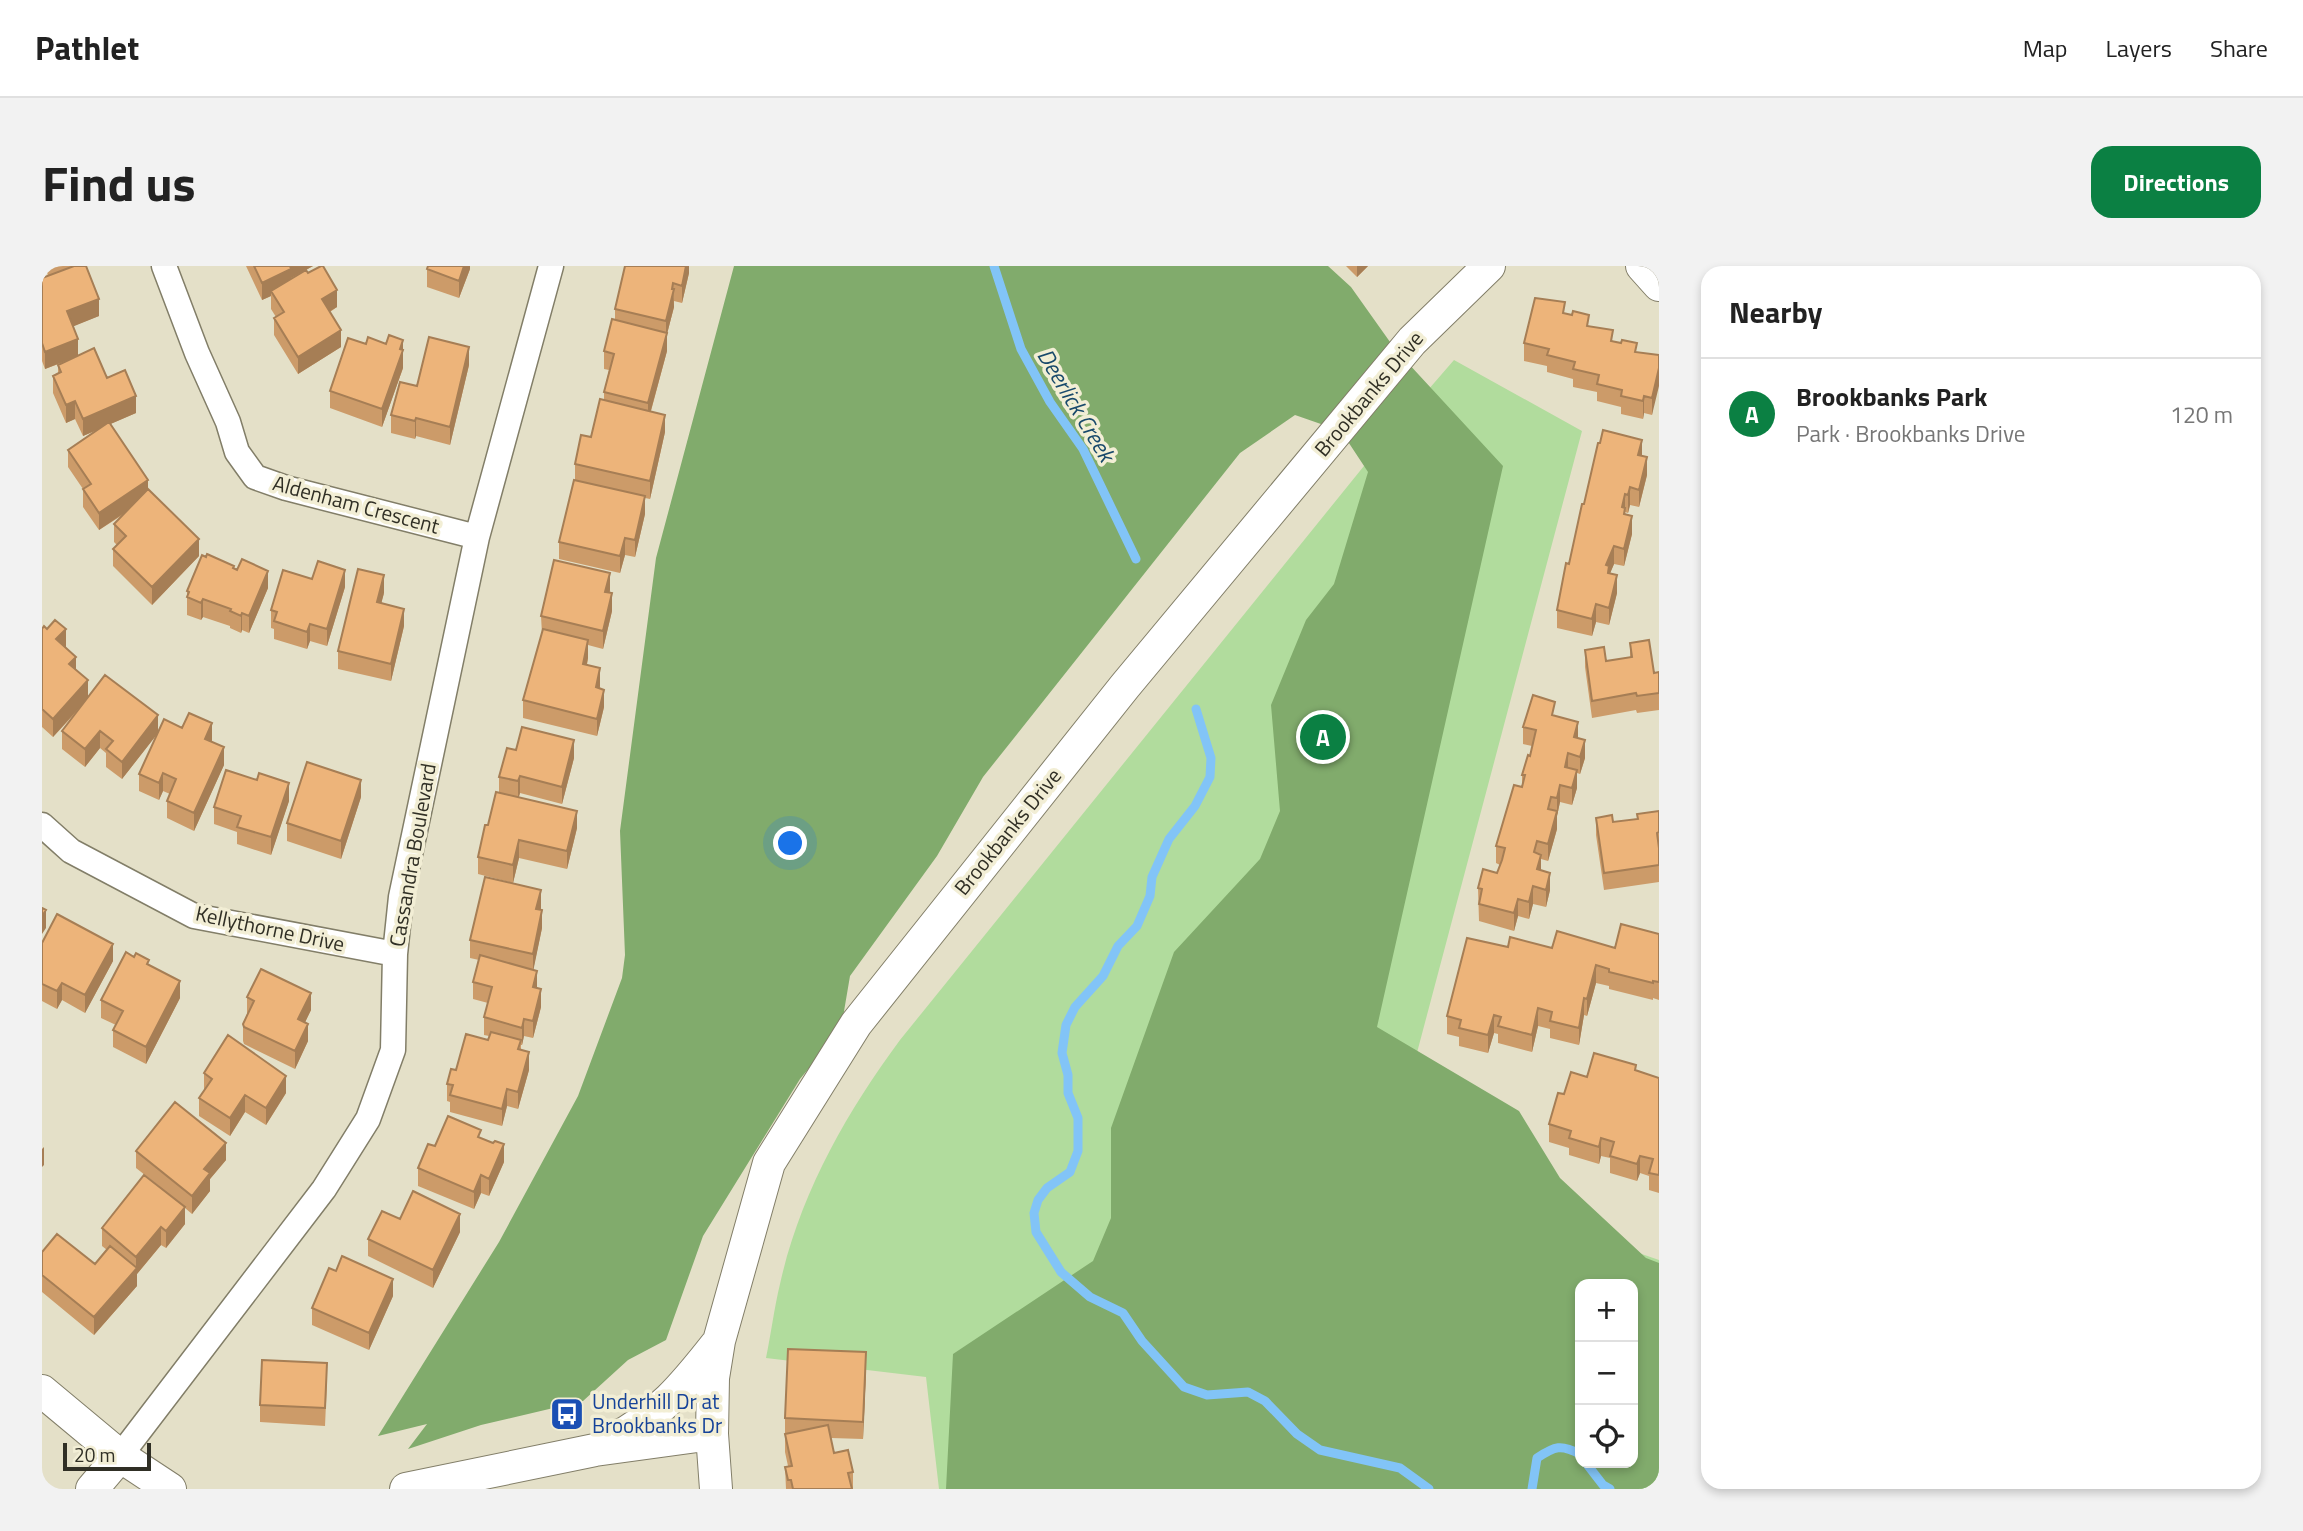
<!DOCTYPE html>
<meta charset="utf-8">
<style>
:root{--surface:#fff;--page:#f2f2f2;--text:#222;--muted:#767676;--line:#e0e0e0;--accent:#0b8043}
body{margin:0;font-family:"Titillium Web",sans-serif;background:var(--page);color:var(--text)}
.controls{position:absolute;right:21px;bottom:21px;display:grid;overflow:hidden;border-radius:14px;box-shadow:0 4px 10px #0003}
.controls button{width:63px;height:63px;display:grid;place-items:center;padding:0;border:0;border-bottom:2px solid var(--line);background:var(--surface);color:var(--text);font:35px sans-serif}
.scale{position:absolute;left:21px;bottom:18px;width:88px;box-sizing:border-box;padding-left:7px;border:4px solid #302f25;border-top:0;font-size:19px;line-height:24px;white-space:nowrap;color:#302f25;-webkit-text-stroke:5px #f2eed5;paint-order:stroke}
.you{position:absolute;left:749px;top:578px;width:24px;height:24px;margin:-18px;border:5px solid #fff;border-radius:50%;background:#1a73e8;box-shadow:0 0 0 10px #1a73e833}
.badge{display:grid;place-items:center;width:46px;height:46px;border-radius:50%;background:var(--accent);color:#fff;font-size:23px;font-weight:700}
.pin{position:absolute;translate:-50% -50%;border:4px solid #fff;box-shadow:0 2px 7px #0006}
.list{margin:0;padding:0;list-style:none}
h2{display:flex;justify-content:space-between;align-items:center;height:91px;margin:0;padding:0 28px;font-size:30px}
h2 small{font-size:23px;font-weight:400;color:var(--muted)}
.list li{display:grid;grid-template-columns:46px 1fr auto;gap:21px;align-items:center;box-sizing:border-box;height:112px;padding:0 28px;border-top:2px solid var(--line)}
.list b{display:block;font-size:26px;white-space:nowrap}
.list p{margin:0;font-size:23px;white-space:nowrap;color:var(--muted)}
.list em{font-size:23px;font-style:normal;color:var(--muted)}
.icon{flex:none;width:38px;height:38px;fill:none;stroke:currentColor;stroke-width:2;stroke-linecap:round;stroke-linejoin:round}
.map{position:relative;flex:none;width:1617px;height:1223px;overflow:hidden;border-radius:21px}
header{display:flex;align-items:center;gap:42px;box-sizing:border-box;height:98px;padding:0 35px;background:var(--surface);border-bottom:2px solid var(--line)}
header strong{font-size:33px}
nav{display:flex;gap:38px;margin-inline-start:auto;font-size:24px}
.intro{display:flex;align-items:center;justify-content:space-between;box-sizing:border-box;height:168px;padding:0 42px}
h1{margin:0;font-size:49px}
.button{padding:18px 32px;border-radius:21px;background:var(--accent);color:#fff;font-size:24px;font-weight:700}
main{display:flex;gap:42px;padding:0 42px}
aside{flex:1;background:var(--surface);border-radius:21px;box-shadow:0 4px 10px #0003}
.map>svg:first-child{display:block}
.green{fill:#b1dc9d;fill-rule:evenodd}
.forest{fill:#81ab6c;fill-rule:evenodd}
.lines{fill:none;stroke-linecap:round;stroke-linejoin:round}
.stream{stroke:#82c4f7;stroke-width:9}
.minor-casing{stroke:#827e68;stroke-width:27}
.tertiary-casing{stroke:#827e68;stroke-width:34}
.minor{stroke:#fff;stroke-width:24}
.tertiary{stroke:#fff;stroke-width:32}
.wall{fill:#cc9b69}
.shaded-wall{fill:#a67e55}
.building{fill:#edb47a;stroke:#a67e55;stroke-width:2}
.labels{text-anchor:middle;stroke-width:7;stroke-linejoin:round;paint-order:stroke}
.street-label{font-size:21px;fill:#302f25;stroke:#f2eed5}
.transit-label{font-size:21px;fill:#164399;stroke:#f2eed5;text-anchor:start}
.water-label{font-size:23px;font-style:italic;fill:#18496b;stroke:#f2eed5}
</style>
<header>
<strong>Pathlet</strong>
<nav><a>Map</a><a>Layers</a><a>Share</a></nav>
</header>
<div class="intro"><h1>Find us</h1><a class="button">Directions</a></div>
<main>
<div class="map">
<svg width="1617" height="1223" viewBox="0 0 1617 1223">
<rect width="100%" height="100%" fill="#e4e0c8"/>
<path class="green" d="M1412 94 1540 165 1368 813 1568 977 1617 994V1223H897L884 1111 724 1092C729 1068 732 1043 738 1018 758 928 804 847 858 774L1347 169ZM1538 1018H1591V1197H1538Z"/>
<path class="forest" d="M692 0H1286L1309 21 1353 83 1461 200 1335 761 1477 845 1518 912 1604 992 1617 997V1223H904L911 1088 1051 995 1069 952V862L1132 686 1218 593 1238 545 1229 439 1264 354 1292 318 1326 206 1299 165 1253 149 1198 187 941 511 895 590 808 710 799 763 758 813 661 970 624 1074 586 1094 541 1135 439 1159 366 1183 385 1158 336 1170 457 976 536 830 580 712 583 689 578 565 614 292ZM1538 1018H1591V1197H1538Z"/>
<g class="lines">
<path class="stream" d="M952 0 979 83 1008 136 1041 183 1094 293
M1154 443 1169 492 1168 511 1153 540 1127 573 1110 611 1108 630 1095 660 1076 680 1061 710 1033 741 1024 759 1020 787 1026 809V827L1036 852V885L1028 906 1005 922 996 934 992 947 994 966 1019 1006 1048 1031 1081 1047 1100 1075 1142 1121 1165 1129 1206 1126 1223 1135 1255 1168 1278 1184 1358 1202 1387 1223
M1544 1197 1561 1219 1568 1223
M1490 1223 1495 1192C1513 1180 1519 1178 1538 1188"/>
<g class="minor-casing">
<path id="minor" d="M122 0 155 87 186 156 195 186 213 211 244 222 435 271
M0 559 29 585 152 650 353 688
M78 1190 282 923 326 853 351 784 353 688 359 631 435 271 509 0"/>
</g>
<g class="tertiary-casing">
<path id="tertiary" d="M1600 0 1617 19
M0 1125 78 1190 128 1223
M569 1175C618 1149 641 1121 674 1079
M50 1223 78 1190
M364 1223 553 1184 670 1168
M674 1223 670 1168 671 1112 677 1075 727 897 814 758 1083 420 1370 75 1447 0"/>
</g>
<use href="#minor" class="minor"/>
<use href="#tertiary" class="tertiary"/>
</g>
<path class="wall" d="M0 0H44L57 50 31 60 36 89 65 112 94 147 68 158 106 223 157 290 110 339 71 300V283L75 279 72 276V258L82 248 57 264 41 241V223L26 201V184L53 165 41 170 33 153 24 157 11 127V110L16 107V99L19 97 3 103 0 95V12L6 10 5 6 0 7Z
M204 0H271L264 4 295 41 288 46 299 81 256 108 232 69V52L234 51 229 43V30L220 34Z
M428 0V3L417 32 385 21V3Z
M647 0V7L640 37 632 35V41L625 68V85L609 145 623 166 608 233 603 232V248L593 291 583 289 578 307 517 293V276L533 214V198L549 171 562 134V126L567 104 562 103V85L573 54V43Z
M1304 0H1326L1315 11Z
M1523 48 1547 60 1571 75 1595 86 1617 89 1610 149 1602 147 1601 153 1579 148V141L1555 135V126L1531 121V113L1505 106V100L1482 95V77Z
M427 99 408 179 374 170 373 173 349 167V149L375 120Z
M361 102 340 161 288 142V125Z
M1600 190 1605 209 1597 241 1588 239 1586 247 1583 246 1590 268 1582 300 1572 298 1568 307 1575 327 1567 359 1554 356 1550 370 1515 362V344L1542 238Z
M192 302 226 322 207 367 200 364 199 367 188 362V360L161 351 159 354 145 349V325Z
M270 313 303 321 285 380 268 375 265 383 232 373V363L229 362V344Z
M568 324 570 345 561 383 546 379V392L545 399 558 420V422L562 441 555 470 481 452V434L500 368 499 350Z
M342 327 339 337 362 360 349 415 296 403V385Z
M0 363 24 381 46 431 116 466 170 474V476L182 499 152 565 125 552V535L128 528 121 525 117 534 97 525V508L116 467 80 513 64 501V487L58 482 43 501 20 483V465L40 440 11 471 0 461Z
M1588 377 1612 407 1617 406V444L1595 447 1594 444 1550 452 1543 401V384L1564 395 1588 391Z
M1513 450 1536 473 1543 492 1538 508 1535 507V522L1530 539 1518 536 1515 550V563L1506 595 1499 593V604L1508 624 1504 641 1491 638 1487 653 1476 650 1472 665 1437 655 1436 622 1455 607 1458 599 1454 597V580L1480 521V509L1488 490 1490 480 1481 478V461Z
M474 484 532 492 520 538 478 527 477 531 535 562 525 603 477 592 471 617 436 608V591L457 527V511Z
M319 531 299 593 245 575V557Z
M247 535 229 589 195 578V566L172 558V541Z
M1617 545V616L1562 624 1554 569V552L1571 556 1595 553V548Z
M499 642 500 662 491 704 499 741 491 772 482 770 480 779H479V784L487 804 476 843 465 840 460 860 408 846V836L405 835V818L414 804 446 774 447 770 442 769V751L446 737 431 733V716L437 694 428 692V674Z
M1617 668V734L1611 732V734L1567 723V720L1554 717 1545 750 1542 749 1537 779 1508 772V763L1496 760 1490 786 1456 777V768L1452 767 1446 787 1417 780V771L1405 768V750L1466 681 1510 682H1573Z
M0 677 71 695 43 747 20 734 15 743 0 735Z
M107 699 138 732 104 798 71 781V764L74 759 59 752V734Z
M205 731 269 744 263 756 266 775 253 803 202 778 201 775V758L205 748Z
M1594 805 1617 812V927L1607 924V910L1598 907 1595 915 1568 907V892L1559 890 1557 898 1527 889V882L1507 876V858L1522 828 1545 811Z
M162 807 244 827 224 859 203 846 188 870 157 850V832L162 825Z
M439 872 462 896 447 930 439 927 432 943 376 920V902L393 880Z
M94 885 184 894 168 913V925L150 948 143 942V958L124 982 119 979 95 1008V1020L52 1069 0 1026V986L53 998 65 984 60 980V962L117 920 94 902Z
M358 953 418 966 391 1022 326 990V973Z
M351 1030 327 1084 270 1059V1042Z
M824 1104 821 1173 789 1172 792 1187 811 1206V1223H744L743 1201 746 1200 743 1186V1152Z
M285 1115 283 1160 218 1156V1139Z"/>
<path class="shaded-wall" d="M246 0H271L249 12V20L229 25V30L220 34V17Z
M422 0H428V3L417 32V15Z
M644 0H647V7L640 37V20Z
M1315 0H1326L1315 11Z
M631 17 632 41 625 68V85L606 155V137L624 71V55Z
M295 24V41L280 50V33Z
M57 33V50L25 63V45Z
M299 64V81L256 108V91Z
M36 73V90L3 103V86Z
M361 74V102L340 161V143Z
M427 81V99L408 179V161Z
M1617 102V120L1610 149V132Z
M94 130V147L41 170V153Z
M1602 130V147L1601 153V135Z
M33 135V153L24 157V139Z
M623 149V166L608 233V215Z
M374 152V170L373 173V155Z
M1600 174V191L1596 189Z
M1605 191V209L1597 241V224Z
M106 214V231L57 264V247Z
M1588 221V239L1586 247V229Z
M1583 228V259L1580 241Z
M603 230V248L593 291V274Z
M1590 250V268L1582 300V283Z
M583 272V289L578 307V290Z
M157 273V290L110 339V321Z
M1572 280V298L1567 310 1564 299Z
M303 304V321L285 380V363Z
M226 305V322L207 367V350Z
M568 307V324L563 343V326Z
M342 309V327L335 354V336Z
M1575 309V327L1567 359V342Z
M570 327V345L561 383V365Z
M161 333V351L159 354V337Z
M1554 338V356L1550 370V353Z
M362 343V360L349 415V398Z
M200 347V364L199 367V350Z
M268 358V375L265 383V366Z
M24 363V381L14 391V373Z
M546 374V392L541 416V398Z
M34 391V408L27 398Z
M558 402V420L554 439V421Z
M46 414V432L11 471V453Z
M562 424V441L555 470V453Z
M116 449V467L80 513V496Z
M1536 456V473L1532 471Z
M170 457V474L163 490V473Z
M58 465V482L43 501V483Z
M532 474V492L520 538V521Z
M1543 474V492L1538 508V491Z
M182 481V499L152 565V547Z
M1526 487V505L1523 501Z
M1535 504V522L1530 539V522Z
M121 507V525L117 534V517Z
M478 510V527L476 533V515Z
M319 514V531L299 593V575Z
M247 517V535L229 589V571Z
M1518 519V536L1515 550V532Z
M535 545V562L525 603V585Z
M1515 545V563L1506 595V578Z
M477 574V592L471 617V599Z
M1499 589V606L1495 603Z
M1508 607V624L1504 641V624Z
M1491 620V638L1487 653V636Z
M499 624V642L494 660V643Z
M1476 633V650L1472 665V647Z
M4 644V662L0 668V650Z
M500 644V662L491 706V688Z
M71 678V695L43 747V729Z
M1554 699V717L1545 750V733Z
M495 705V722L491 721Z
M138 715V732L104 798V781Z
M20 717V734L15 743V725Z
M499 723V741L491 772V755Z
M269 727V744L256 771V753Z
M1542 732V749L1537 779V762Z
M1496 742V760L1490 786V769Z
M1452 749V767L1446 787V769Z
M482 753V770L480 779V762Z
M266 758V775L253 803V785Z
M487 786V804L476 843V826Z
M244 810V827L224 859V842Z
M465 823V840L460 860V843Z
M203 829V846L188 870V852Z
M1559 872V890L1557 898V881Z
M184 877V894L168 913V925L150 948V930L162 903Z
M462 878V896L447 930V913Z
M2 881V899L0 901V883Z
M1598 890V907L1595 915V898Z
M439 909V927L432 943V926Z
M143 941V958L124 982V965Z
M418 948V966L391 1022V1004Z
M119 961V979L95 1008V1020L52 1069V1051L94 1003V991Z
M351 1013V1030L327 1084V1067Z
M824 1086V1104L821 1173V1156Z"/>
<path class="building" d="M32 0H44L57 33 25 45 36 73 3 86 0 77V12Z
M212 0H248L249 3 220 17Z
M279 0H281L295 24 280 33 299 64 256 91 232 52 242 46 229 25 264 4 266 7Z
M386 0H422L417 15 385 3Z
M583 0H644L640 20 631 17 630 23H632L624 55 573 43Z
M1493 32 1523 36 1521 47 1530 49 1531 45 1547 49 1545 60 1571 64 1569 75 1579 77 1580 74 1595 77 1593 86 1617 89V102L1610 132 1602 130 1601 135 1579 130 1580 124 1555 118 1557 109 1531 103 1533 96 1505 89 1507 83 1482 77Z
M570 53 625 67 606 137 562 126 572 88 562 85Z
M347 69 361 74 358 83 361 84 340 143 288 125 306 72 324 78 326 71 344 78Z
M387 71 427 81 408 161 374 152 373 155 349 149 358 116 375 120Z
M52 82 65 112 83 104 94 130 41 153 33 135 24 139 11 110 19 106 16 99Z
M558 133 623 149 608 215 533 198 539 169 549 171Z
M67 156 106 214 57 247 41 223 49 218 26 184Z
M1561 164 1600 174 1596 189 1605 191 1597 224 1588 221 1586 229 1583 228 1580 241 1583 242 1582 248 1590 250 1582 283 1572 280 1564 299 1567 300 1566 307 1575 309 1567 342 1554 338 1550 353 1515 344 1524 297 1527 298 1540 238H1542L1556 177H1558Z
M532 214 603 230 593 274 583 272 578 290 517 276Z
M106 223 157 273 110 321 71 283 84 270 72 258Z
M165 288 192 300 191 302 195 304 200 293 226 305 207 350 200 347 199 350 188 345 189 343 161 333 159 337 145 331 147 326 145 325 160 289 164 291Z
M512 294 568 307 563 326 570 327 561 365 499 350Z
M276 295 303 304 285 363 268 358 265 366 232 355 235 346 229 344 241 304 270 313Z
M316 303 342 309 335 336 362 343 349 398 296 385Z
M13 354 24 363 14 373 34 391 27 398 46 414 11 453 0 443V363L2 360 5 363Z
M501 363 546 374 541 398 558 402 554 421 562 424 555 453 481 434Z
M1607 374 1612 407 1617 406V427L1595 430 1594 427 1550 435 1543 384 1562 381 1564 395 1590 391 1588 377Z
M63 409 116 449 80 496 64 483 71 475 58 465 43 483 20 465Z
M1491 429 1513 436 1510 449 1536 456 1532 471 1543 474 1538 491 1526 487 1523 501 1535 504 1530 522 1518 519 1515 532 1509 531 1506 543 1515 545 1506 578 1495 575 1492 586 1499 589 1495 603 1508 607 1504 624 1491 620 1487 636 1476 633 1472 647 1437 638 1440 623 1436 622 1441 603 1455 607 1460 594 1463 582 1454 580 1472 519 1480 521 1483 509H1480L1486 489 1488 490 1494 464 1481 461Z
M147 447 170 457 163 473 182 481 152 547 125 535 134 513 121 507 117 517 97 508 122 453 140 462Z
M480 461 532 474 520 521 478 510 476 515 457 511 465 482 474 484Z
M265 496 319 514 299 575 245 557Z
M184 504 215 514 217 507 247 517 229 571 195 561 199 550 172 541Z
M454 526 535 545 525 585 477 574 471 599 436 591 443 559H446Z
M1617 545V566L1615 567 1617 582V599L1562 607 1554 552 1570 549 1571 556 1596 553 1595 548Z
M443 611 499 624 494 643 500 644 491 688 428 674Z
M0 642 4 644 0 650Z
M15 648 71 678 43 729 20 717 15 725 0 718V677Z
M1579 658 1617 668V716L1611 715V717L1567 706V703L1554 699 1545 733 1542 732 1537 762 1508 755 1510 746 1496 742 1490 769 1456 760 1459 751 1452 749 1446 769 1417 762 1419 754 1405 750 1425 672 1466 681 1468 671 1510 682 1515 665 1573 682Z
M84 686 92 691 94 687 107 694 105 698 138 715 104 781 71 764 81 745 59 734Z
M438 689 495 705 491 721 499 723 491 755 482 753 480 762 442 751 450 721 431 716Z
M219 703 269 727 256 753 266 758 253 785 202 761 201 758 212 735 205 731Z
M449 766 479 774 476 783 487 786 476 826 465 823 460 843 408 829 411 819 405 818 409 803 414 804 424 768 446 774Z
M186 769 244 810 224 842 203 829 188 852 157 832 170 813 162 807Z
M1552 787 1594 799 1593 804 1617 812V909L1607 907 1611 893 1598 890 1595 898 1568 890 1572 876 1559 872 1557 881 1527 872 1529 865 1507 858 1516 827 1522 828 1529 806 1545 811Z
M133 836 184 877 162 903 168 907 150 930 94 885Z
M406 850 439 864 436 871 451 877 453 875 462 878 447 913 439 909 432 926 376 902 386 878 393 880Z
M102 909 143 941 124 965 119 961 94 991 60 962Z
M371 925 418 948 391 1004 326 973 340 945 358 953Z
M15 968 53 998 68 980 95 1002 52 1051 0 1009V986Z
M300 990 351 1013 327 1067 270 1042 287 1002 294 1005Z
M746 1083 824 1086 821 1156 743 1152Z
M220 1094 285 1097 283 1142 218 1139Z
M786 1159 792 1187 806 1184 811 1206 806 1207 810 1223H751L749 1214H746L743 1201 750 1200 743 1168Z"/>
<defs>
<g id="bus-square" transform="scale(1.75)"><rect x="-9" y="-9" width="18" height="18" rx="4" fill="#1a4fb4" stroke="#f2eed5"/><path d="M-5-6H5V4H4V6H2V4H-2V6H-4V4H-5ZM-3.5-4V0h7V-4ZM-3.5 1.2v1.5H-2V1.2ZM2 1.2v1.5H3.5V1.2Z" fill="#fff"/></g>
</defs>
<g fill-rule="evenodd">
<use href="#bus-square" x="525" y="1148"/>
</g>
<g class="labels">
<g class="street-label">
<text transform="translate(1327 128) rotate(-50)" y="7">Brookbanks Drive</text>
<text transform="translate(314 239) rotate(15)" y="7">Aldenham Crescent</text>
<text transform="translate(966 566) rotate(-51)" y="7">Brookbanks Drive</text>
<text transform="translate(371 589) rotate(-80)" y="7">Cassandra Boulevard</text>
<text transform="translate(228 663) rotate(12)" y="7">Kellythorne Drive</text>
</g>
<g class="transit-label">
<text x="550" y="1143">Underhill Dr at<tspan x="550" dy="24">Brookbanks Dr</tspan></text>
</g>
<g class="water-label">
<text transform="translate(1034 139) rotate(59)" y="8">Deerlick Creek</text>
</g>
</g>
</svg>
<div class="controls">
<button>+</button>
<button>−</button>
<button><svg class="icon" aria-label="locate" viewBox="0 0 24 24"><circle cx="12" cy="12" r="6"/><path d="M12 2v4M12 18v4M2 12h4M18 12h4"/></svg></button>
</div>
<div class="scale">20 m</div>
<div class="you"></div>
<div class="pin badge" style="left:1281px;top:471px">A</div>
</div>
<aside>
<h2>Nearby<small></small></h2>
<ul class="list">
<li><span class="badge">A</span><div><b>Brookbanks Park</b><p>Park · Brookbanks Drive</p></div><em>120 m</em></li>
</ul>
</aside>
</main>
